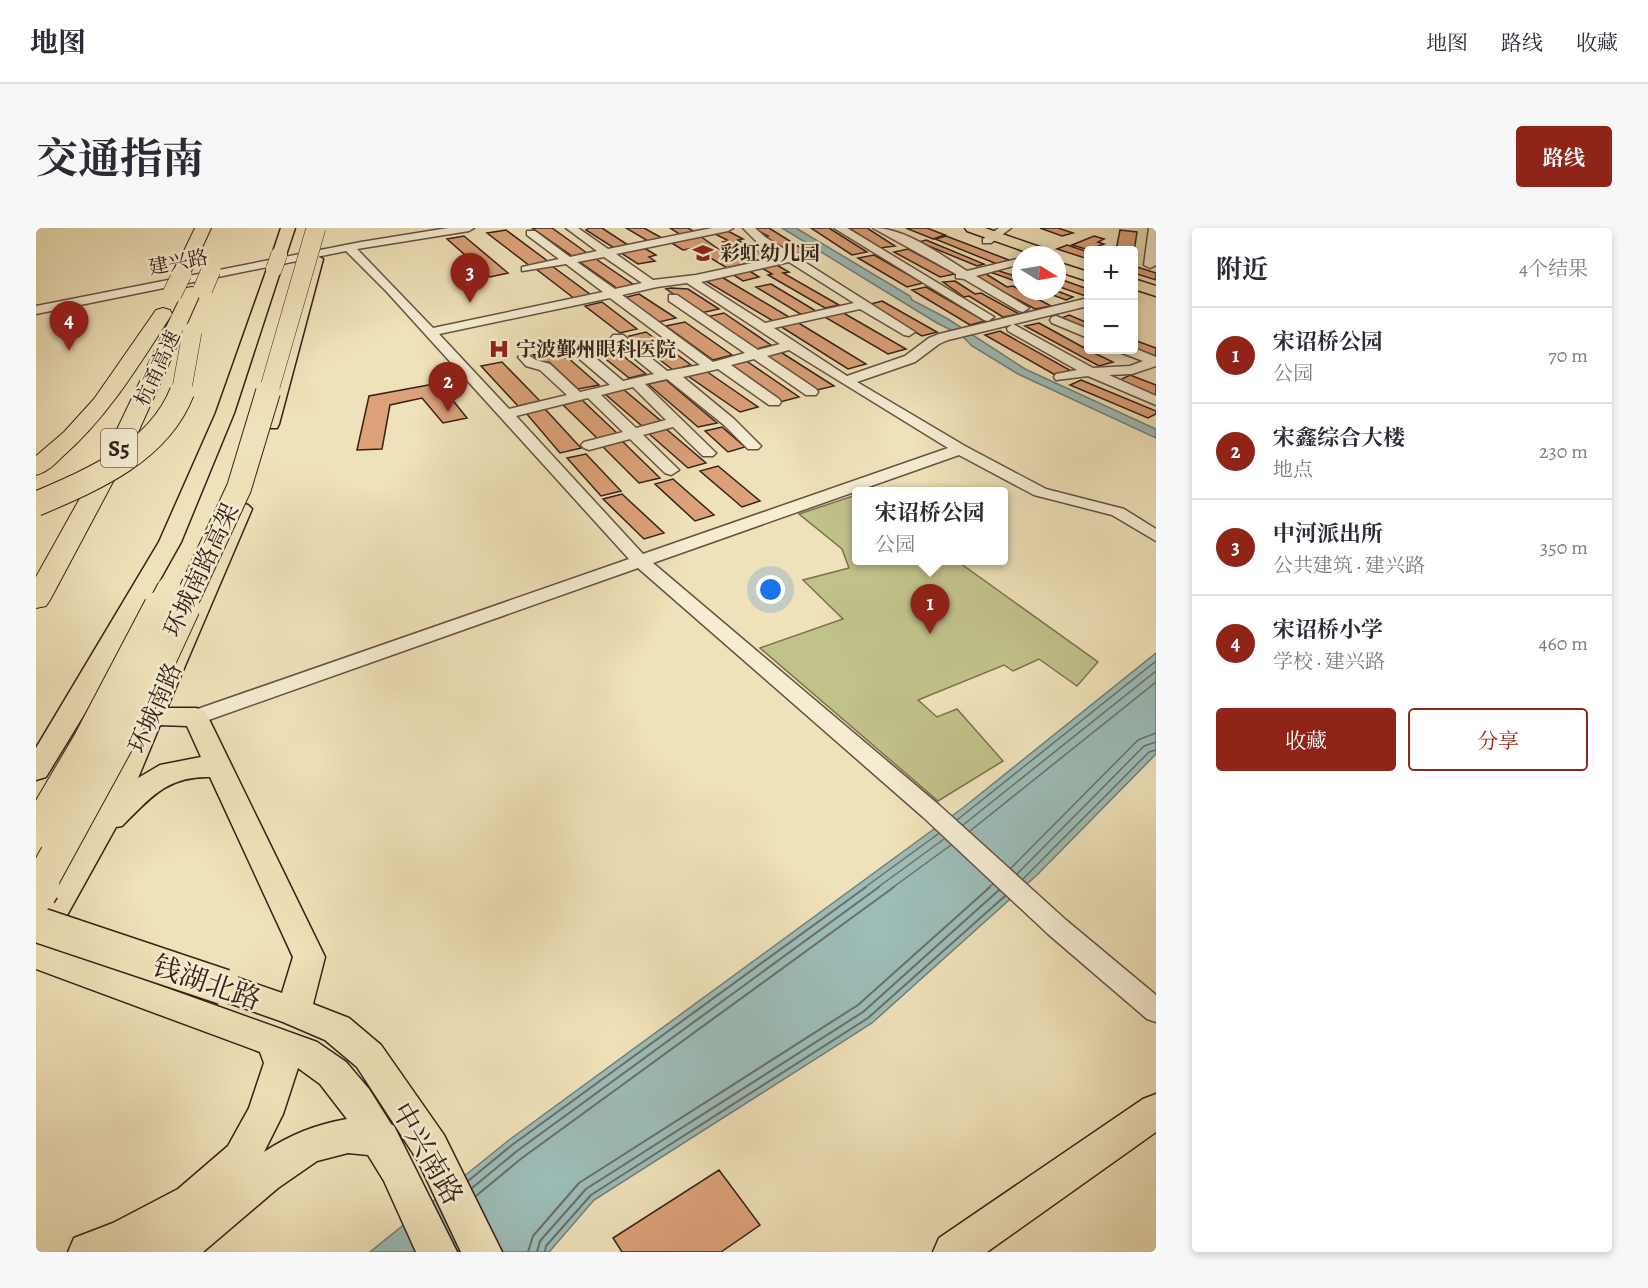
<!DOCTYPE html>
<html lang="zh">
<meta charset="utf-8">
<style>
:root{--surface:#fff;--page:#f7f7f7;--text:#2b2b33;--muted:#7c7c81;--line:#e1e1e2;--accent:#8f2418}
body{margin:0;font-family:Alegreya,"Noto Serif SC",serif;background:var(--page);color:var(--text)}
.controls{position:absolute;right:18px;top:18px;display:grid;overflow:hidden;border-radius:6px;box-shadow:0 3px 9px #0003}
.controls button{width:54px;height:54px;display:grid;place-items:center;padding:0;border:0;border-bottom:2px solid var(--line);background:var(--surface);color:var(--text);font:30px sans-serif}
.compass{position:absolute;left:976px;top:18px;width:54px;height:54px;border-radius:50%;background:var(--surface);box-shadow:0 3px 9px #0003;rotate:101deg}
.you{position:absolute;left:735px;top:362px;width:21px;height:21px;margin:-15px;border:4px solid #fff;border-radius:50%;background:#1a73e8;box-shadow:0 0 0 9px #1a73e833}
.badge{display:grid;place-items:center;width:39px;height:39px;border-radius:50%;background:var(--accent);color:#fff;font-size:20px;font-weight:700}
.pin{position:absolute;translate:-50% -50px;filter:drop-shadow(0 2px 3px #0008)}
.pin::after{content:'';position:absolute;top:32px;width:21px;height:18px;background:inherit;clip-path:polygon(0 0,100% 0,50% 100%)}
.popup{position:absolute;left:816px;top:259px;width:156px;height:78px;box-sizing:border-box;display:grid;place-content:center;border-radius:6px;background:var(--surface);filter:drop-shadow(0 2px 4px #0005);font-size:20px;white-space:nowrap;color:var(--muted)}
.popup b{font-size:22px;color:var(--text)}
.popup::after{content:'';position:absolute;left:50%;top:100%;margin-left:-12px;border:12px solid transparent;border-top-color:var(--surface)}
.list{margin:0;padding:0;list-style:none}
h2{display:flex;justify-content:space-between;align-items:center;height:78px;margin:0;padding:0 24px;font-size:26px}
h2 small{font-size:20px;font-weight:400;color:var(--muted)}
.list li{display:grid;grid-template-columns:39px 1fr auto;gap:18px;align-items:center;box-sizing:border-box;height:96px;padding:0 24px;border-top:2px solid var(--line)}
.list b{display:block;font-size:22px;white-space:nowrap}
.list p{margin:0;font-size:20px;white-space:nowrap;color:var(--muted)}
.list em{font-size:20px;font-style:normal;color:var(--muted)}
.actions{display:flex;gap:12px;padding:18px 24px}
.actions a{flex:1;padding:14px 0;border:2px solid var(--accent);border-radius:6px;text-align:center;font-size:21px;color:var(--accent)}
.actions .main{background:var(--accent);color:#fff}
.map{position:relative;flex:none;width:1120px;height:1024px;overflow:hidden;border-radius:6px}
header{display:flex;align-items:center;gap:36px;box-sizing:border-box;height:84px;padding:0 30px;background:var(--surface);border-bottom:2px solid var(--line)}
header strong{font-size:28px}
nav{display:flex;gap:33px;margin-inline-start:auto;font-size:21px}
.intro{display:flex;align-items:center;justify-content:space-between;box-sizing:border-box;height:144px;padding:0 36px}
h1{margin:0;font-size:42px}
.button{padding:15px 27px;border-radius:6px;background:var(--accent);color:#fff;font-size:21px;font-weight:700}
main{display:flex;gap:36px;padding:0 36px}
aside{flex:1;background:var(--surface);border-radius:6px;box-shadow:0 3px 9px #0003}
.map>svg:first-child{display:block}
.green{fill:#c1c18a;stroke:#7c7151;stroke-width:1.5}
.water{fill:#9cbcb7;stroke:#737e77;stroke-width:1.5}
.lines{fill:none;stroke-linecap:round;stroke-linejoin:round}
.shore-far1{stroke:#696e68;stroke-width:1.5}
.shore{stroke:#696e68;stroke-width:2}
.building{fill:#dca179;stroke:#362118;stroke-width:1.5}
.minor-casing{stroke:#645140;stroke-width:3}
.major-casing{stroke:#362118;stroke-width:3}
.highway-casing{stroke:#362118;stroke-width:2}
.minor{fill:#f5ecd2;fill-rule:evenodd}
.major{fill:#efe1b9;fill-rule:evenodd}
.highway{fill:#efe1b9;fill-rule:evenodd}
.major-bridge-far1-casing{stroke:#362118;stroke-width:17;stroke-linecap:butt}
.major-bridge-casing{stroke:#362118;stroke-width:38;stroke-linecap:butt}
.highway-bridge-far3-casing{stroke:#362118;stroke-width:20;stroke-linecap:butt}
.highway-bridge-far2-casing{stroke:#362118;stroke-width:26;stroke-linecap:butt}
.highway-bridge-far1-casing{stroke:#362118;stroke-width:34;stroke-linecap:butt}
.highway-bridge-casing{stroke:#362118;stroke-width:44;stroke-linecap:butt}
.major-bridge-far1{stroke:#efe1b9;stroke-width:16}
.major-bridge{stroke:#efe1b9;stroke-width:35}
.highway-bridge-far3{stroke:#efe1b9;stroke-width:19}
.highway-bridge-far2{stroke:#efe1b9;stroke-width:24}
.highway-bridge-far1{stroke:#efe1b9;stroke-width:32}
.highway-bridge{stroke:#efe1b9;stroke-width:41}
.labels{text-anchor:middle;stroke-width:5;stroke-linejoin:round;paint-order:stroke}
.far-poi-label{font-size:20px;font-weight:bold;fill:#362118;stroke:#f5ecd2;text-anchor:start}
.far-street-label{font-size:20px;fill:#362118;stroke:#f5ecd2}
.shield{fill:#f5ecd2;stroke:#6f5e50;stroke-width:1.5}
.shield-label{font-size:22px;font-weight:bold;fill:#362118}
.street-label{font-size:24px;fill:#362118;stroke:#f5ecd2}
.near-street-label{font-size:28px;fill:#362118;stroke:#f5ecd2}
</style>
<header>
<strong>地图</strong>
<nav><a>地图</a><a>路线</a><a>收藏</a></nav>
</header>
<div class="intro"><h1>交通指南</h1><a class="button">路线</a></div>
<main>
<div class="map">
<svg width="1120" height="1024" viewBox="0 0 1120 1024">
<rect width="100%" height="100%" fill="#efe1b9"/>
<filter id="stains"><feTurbulence type="fractalNoise" baseFrequency=".00333" numOctaves="4"/><feColorMatrix values="0 0 0 0 .2 0 0 0 0 .09 0 0 0 0 .02 0 0 0 .5 -.17"/></filter>
<radialGradient id="worn" r=".72"><stop offset=".6" stop-color="#630" stop-opacity="0"/><stop offset="1" stop-color="#630" stop-opacity=".3"/></radialGradient>
<path class="green" d="M820 267V332L921 333 1062 434 1041 458 1003 431 977 443 968 437 882 472 901 489 921 481 967 533 902 573 724 420 807 391 767 352 813 340 806 321 763 286Z"/>
<path class="water" d="M746 0H760L874 68 876 72 912 91 989 141 1120 201V210L982 146 936 118 925 107 901 95Z
M1120 425V526L1002 646 836 795 558 972 513 1024H334L473 912 928 579Z"/>
<g class="lines">
<path class="shore-far1" d="M921 592 1120 433
M927 597 1120 443
M934 603 1120 454
M975 640 1102 512 1120 505
M981 646 1108 518 1120 514
M987 651 1113 524 1120 522
M828 660 902 606
M841 660 908 611
M856 660 915 617
M952 660 957 656"/>
<path class="shore" d="M432 953 476 917 830 659
M436 960 481 923 843 659
M440 968 486 930 858 659
M492 1024 497 1008 543 955 822 777 954 659
M501 1024 504 1013 550 961 827 784 963 662
M509 1024 510 1018 555 967 832 790 969 668"/>
</g>
<path class="building" d="M496 0H516L551 25 536 28Z
M553 0H566L592 17 578 20 550 2Z
M590 0H608L626 10 612 13Z
M634 0H652L659 4 645 7Z
M717 0H733L770 23 758 26 728 9 732 8Z
M775 0H793L831 24 816 27Z
M813 0H831L859 18 844 20Z
M870 0H891L909 7 897 11Z
M1004 0H1022L1037 5 1026 8Z
M470 2 513 34 494 38 451 5Z
M690 2 707 11 702 12 736 31 722 34 687 14 693 13 677 5Z
M1084 2 1101 4 1098 24 1080 22Z
M428 8 472 45 454 49 411 11Z
M664 8 695 30 701 29 713 35 691 40 658 20 647 22 634 14Z
M910 8 973 32 961 36 899 11Z
M1058 8 1068 11 1062 14 1068 16 1060 19 1065 21 1053 22 1036 17Z
M890 12 948 36 941 38 883 14Z
M1031 17 1052 24V31L1021 21Z
M600 20 610 21 620 27 613 29 619 33 602 36 582 23Z
M872 21 919 46 904 49 858 24Z
M838 27 887 55 871 59 822 30Z
M557 29 598 57 582 61 541 32Z
M739 36 753 44 747 45 803 77 789 80 732 47 736 46 724 39Z
M516 38 555 67 539 71 500 41Z
M1098 38 1120 45V52L1098 45Z
M712 42 723 49 707 53 696 46Z
M960 42 985 50V55L954 44Z
M950 46 971 59 977 58 1015 78 999 81 938 48Z
M684 48 753 89 737 93 668 52Z
M1021 50 1052 61V69L1021 58Z
M919 53 939 66 945 65 983 86 967 89 933 68 928 69 907 54Z
M735 56 780 83 766 87 720 59Z
M890 59 949 93 934 97 876 62Z
M635 60 652 61 683 81 665 85 630 61Z
M1006 63H1021L1037 69 1030 72Z
M603 66 640 90 623 94 587 70Z
M846 73 901 104 886 108 831 77Z
M566 74 601 101 584 105 549 78Z
M804 83 870 121 852 126 787 88Z
M688 85 735 117 717 122 670 89Z
M1033 87 1052 95V103L1023 91Z
M649 94 696 127 677 132 630 98Z
M761 94 830 136 812 141 744 98Z
M1003 95 1052 122 1077 134 1063 138 989 98Z
M964 103 1037 144 1021 148 949 107Z
M610 104 655 137 637 142 593 108Z
M567 112 610 146 593 150 550 115Z
M1098 112 1120 120V128L1098 120Z
M515 123 523 131 531 129 563 157 542 161 513 134 507 135 497 127Z
M743 123 798 158 781 162 727 127Z
M709 132 763 169 744 174 691 136Z
M466 134 504 173 482 178 445 138Z
M670 143 722 179 704 184 652 148Z
M1094 147 1120 157V168L1082 153Z
M630 152 681 195 662 199 612 156Z
M1045 152 1120 183V186L1112 190 1034 157Z
M403 155 431 190 407 195 386 170 354 177 346 221 321 222 333 168Z
M587 161 625 193 606 198 569 166Z
M546 172 583 207 563 212 527 177Z
M509 181 545 220 524 225 490 185Z
M686 199 709 219 692 224 669 203Z
M629 200 670 235 652 240 611 204Z
M584 211 624 250 603 255 564 216Z
M550 226 585 263 565 268 531 230Z
M682 238 724 273 706 279 664 243Z
M637 251 678 287 659 293 619 256Z
M586 266 628 305 608 311 567 271Z
M683 942 724 997 685 1024H586L577 1010Z"/>
<g class="lines">
<g class="minor-casing">
<path id="minor" d="M412 0H438L433 3 321 21 397 100 567 64 530 36 486 43V39L523 31 491 7V3H499L534 29 561 23 530 0H542L572 21 676 0H697L692 3 580 26 617 52 660 47 745 29 719 12 707 0H719L729 9 879 104 873 108 868 107 824 81 738 100 811 148 869 128 893 110 903 106 1052 70V78L912 112 903 116 879 134 821 154 929 218 1010 261 1088 281 1120 301V313L1076 287 998 267 923 227 617 335 903 577 1030 692 1120 767V794L1111 791 1012 706 887 589 602 340 167 494 160 496 153 494 150 489 153 484 593 331 350 63 310 23 0 86V78L325 14ZM568 29 606 55 579 61 541 34ZM753 34 818 75 729 95 665 54ZM651 55 744 116 722 122 641 67H633V73L709 125 677 134 586 67 621 59ZM574 70 664 137 631 143 587 107H577L575 110 577 113 618 146 587 153 543 116H533L531 119 533 122 574 157 544 164 514 136 500 132 489 125 482 129 490 138 504 142 531 167 473 181 403 106ZM753 122 912 220 607 326 480 188 552 170 587 204 548 214 545 217 548 220 553 222 594 211 629 245 635 247 643 242 607 207 637 199 667 228H677L680 225 609 156 631 151 688 197 712 221H722L725 218 698 191 647 149 682 141 733 177H743L745 174 743 171 695 137 718 131 770 167H780L782 164 780 161 731 128ZM597 159 630 192 600 200 565 167Z
M798 0H811L958 89 952 93 948 92Z
M837 0C870 0 903 26 931 43L985 30V36L940 48 993 80 987 84 983 83 928 51 920 50V46Z
M963 0H975L955 15H947V11Z
M1113 0H1120V37L1114 40 1108 37Z
M1020 88 1052 101V110L1016 95 1014 92 1016 89Z
M977 96 1057 140 1094 138 1107 133 1086 125 1085 122 1098 120 1120 129V138L1096 146 1073 147 1120 168V177L1052 148 1020 152 1018 149 1020 146 1041 142 972 103 971 100Z"/>
</g>
<g class="major-casing">
<path id="major" d="M245 0H259L250 27 243 31 236 27Z
M929 0H949L1018 24 1020 27H999L931 3Z
M280 27 287 31 243 196 241 200H227L225 196 273 31Z
M1021 34 1052 44V53L1021 43Z
M238 37 245 41 198 185 145 314 49 485 10 549 0 552V520L123 314 180 185 231 41Z
M1098 51 1120 58V68L1098 61Z
M205 275 212 277 216 281 131 480H160L169 483 289 729 277 776 313 790 345 817 408 907 466 1024H425L382 933 321 839 289 812 247 794 176 769 171 759 176 749 188 745 246 765 257 729 174 549C131 548 115 569 86 598L80 599 14 718 281 814 310 834 333 861 355 896 358 898 421 1024H380L348 953 332 927 312 925 281 933 242 960 167 1024H32L38 1010 77 995 142 961 192 918 213 880 228 835 224 824 0 741V685L52 597 98 496 92 494 88 488 92 482 105 479 194 281 198 277ZM124 497 151 498 165 529 124 537 102 550ZM262 840 284 856 311 891C281 896 253 907 228 924L247 886Z
M1120 866V904L951 1024H897L903 1010 1107 871Z"/>
</g>
<g class="highway-casing">
<path id="highway" d="M159 0H175L152 50H140L137 46Z
M156 59 162 60 165 64 95 220 14 372 10 378 0 380V349L72 220 147 64 150 60Z
M127 80 134 82 136 86C103 137 72 189 26 229 18 237 11 244 0 247V228L28 204 58 171 120 82Z"/>
</g>
<use href="#minor" class="minor"/>
<use href="#major" class="major"/>
<use href="#highway" class="highway"/>
<g class="major-bridge-far1-casing">
<path id="major-bridge-far1" d="M238 41 243 27"/>
</g>
<g class="major-bridge-casing">
<path id="major-bridge" d="M0 696 188 759"/>
</g>
<g class="highway-bridge-far3-casing">
<path id="highway-bridge-far3" d="M167 61 175 42
M136 66 146 46
M145 166 156 104
M232 166 280 0"/>
</g>
<g class="highway-bridge-far2-casing">
<path id="highway-bridge-far2" d="M0 276C56 252 122 225 146 164
M123 380 133 361
M147 380 203 260 232 164"/>
</g>
<g class="highway-bridge-far1-casing">
<path id="highway-bridge-far1" d="M0 604 53 514 124 379
M2 660 106 470 148 379"/>
</g>
<g class="highway-bridge-casing">
<path id="highway-bridge" d="M0 664 3 659"/>
</g>
<use href="#major-bridge-far1" class="major-bridge-far1"/>
<use href="#major-bridge" class="major-bridge"/>
<use href="#highway-bridge-far3" class="highway-bridge-far3"/>
<use href="#highway-bridge-far2" class="highway-bridge-far2"/>
<use href="#highway-bridge-far1" class="highway-bridge-far1"/>
<use href="#highway-bridge" class="highway-bridge"/>
</g>
<defs>
<g id="school-bare" transform="scale(1.62)"><path d="M0-5L7-2L0 1L-7-2ZM-4 1L0 2.5L4 1V4Q0 6-4 4Z" fill="#8f2418" stroke="#f5ecd2" stroke-width="2.5" paint-order="stroke"/></g>
<g id="hospital-bare" transform="scale(1.62)"><path d="M-5-5h3v3.5h4V-5h3V5h-3V1.5h-4V5h-3Z" fill="#8f2418" stroke="#f5ecd2" stroke-width="2.5" paint-order="stroke"/></g>
</defs>
<g fill-rule="evenodd">
<use href="#school-bare" x="667" y="25"/>
<use href="#hospital-bare" x="463" y="121"/>
</g>
<g class="labels">
<g class="far-poi-label">
<text x="684" y="32">彩虹幼儿园</text>
<text x="480" y="128">宁波鄞州眼科医院</text>
</g>
<g class="far-street-label">
<text transform="translate(142 34) rotate(-11)" y="7">建兴路</text>
<text transform="translate(121 140) rotate(-65)" y="7">杭甬高速</text>
</g>
<rect class="shield" x="65" y="201" width="36" height="38" rx="4.5"/>
<g class="shield-label">
<text x="83" y="228">S5</text>
</g>
<g class="street-label">
<text transform="translate(165 342) rotate(-65)" y="8">环城南路高架</text>
<text transform="translate(119 480) rotate(-66)" y="8">环城南路</text>
</g>
<g class="near-street-label">
<text transform="translate(171 754) rotate(19)" y="10">钱湖北路</text>
<text transform="translate(392 925) rotate(60)" y="10">中兴南路</text>
</g>
</g>
<rect width="100%" height="100%" filter="url(#stains)"/>
<rect width="100%" height="100%" fill="url(#worn)"/>
</svg>
<div class="controls">
<button>+</button>
<button>−</button>
</div>
<svg class="compass" viewBox="-18 -18 36 36"><path d="M0-13l5 13h-10z" fill="#e53935"/><path d="M0 13l5-13h-10z" fill="#7c7c81"/></svg>
<div class="you"></div>
<div class="pin badge" style="left:894px;top:406px">1</div>
<div class="popup"><b>宋诏桥公园</b>公园</div>
<div class="pin badge" style="left:412px;top:184px">2</div>
<div class="pin badge" style="left:434px;top:75px">3</div>
<div class="pin badge" style="left:33px;top:123px">4</div>
</div>
<aside>
<h2>附近<small>4个结果</small></h2>
<ul class="list">
<li><span class="badge">1</span><div><b>宋诏桥公园</b><p>公园</p></div><em>70 m</em></li>
<li><span class="badge">2</span><div><b>宋鑫综合大楼</b><p>地点</p></div><em>230 m</em></li>
<li><span class="badge">3</span><div><b>中河派出所</b><p>公共建筑 · 建兴路</p></div><em>350 m</em></li>
<li><span class="badge">4</span><div><b>宋诏桥小学</b><p>学校 · 建兴路</p></div><em>460 m</em></li>
</ul>
<div class="actions"><a class="main">收藏</a><a>分享</a></div>
</aside>
</main>
